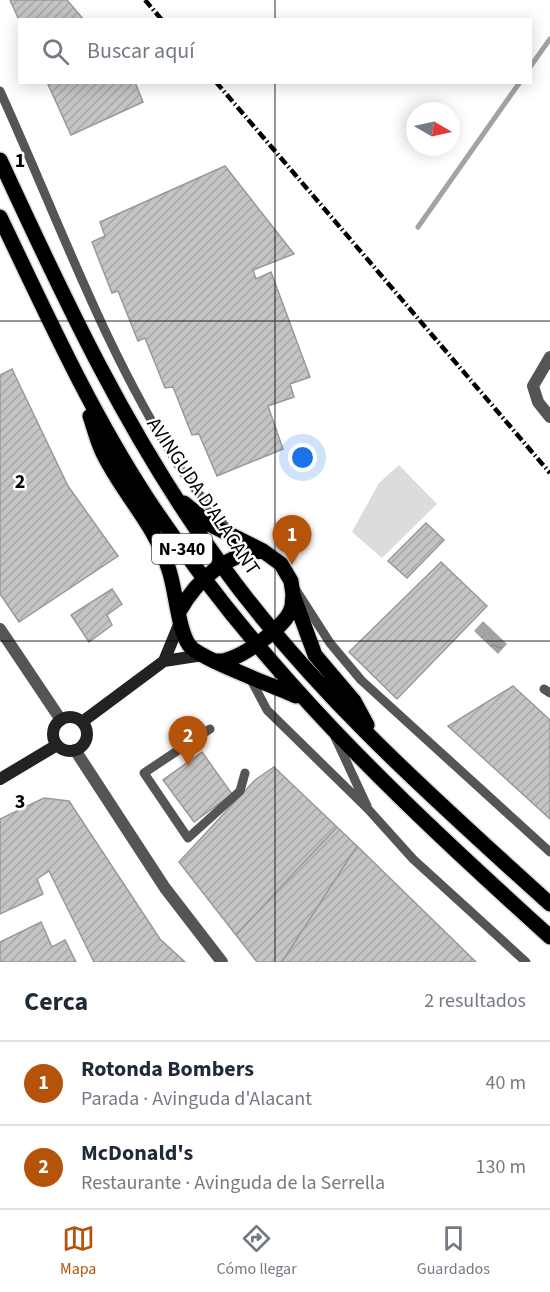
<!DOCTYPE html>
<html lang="es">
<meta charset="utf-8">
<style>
:root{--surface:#fff;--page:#f6f6f7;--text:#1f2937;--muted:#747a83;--line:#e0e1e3;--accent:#b45309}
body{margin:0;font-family:"Source Sans 3",sans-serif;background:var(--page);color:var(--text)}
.compass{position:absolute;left:406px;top:102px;width:54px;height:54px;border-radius:50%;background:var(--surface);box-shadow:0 3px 15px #0003;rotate:99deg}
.you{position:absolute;left:303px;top:458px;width:21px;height:21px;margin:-15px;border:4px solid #fff;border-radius:50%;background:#1a73e8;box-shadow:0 0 0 9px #1a73e833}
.badge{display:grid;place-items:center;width:39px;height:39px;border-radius:50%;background:var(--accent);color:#fff;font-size:20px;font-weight:700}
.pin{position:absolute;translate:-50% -50px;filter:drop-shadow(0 2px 3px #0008)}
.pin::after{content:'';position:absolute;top:32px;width:21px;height:18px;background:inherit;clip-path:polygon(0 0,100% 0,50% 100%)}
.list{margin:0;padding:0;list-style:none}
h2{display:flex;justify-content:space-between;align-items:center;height:78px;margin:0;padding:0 24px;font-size:26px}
h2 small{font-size:20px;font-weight:400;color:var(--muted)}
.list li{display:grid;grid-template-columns:39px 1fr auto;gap:18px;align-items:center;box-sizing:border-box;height:84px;padding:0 24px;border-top:2px solid var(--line)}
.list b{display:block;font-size:22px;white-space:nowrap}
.list p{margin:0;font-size:20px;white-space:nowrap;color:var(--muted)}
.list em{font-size:20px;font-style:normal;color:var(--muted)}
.icon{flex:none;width:33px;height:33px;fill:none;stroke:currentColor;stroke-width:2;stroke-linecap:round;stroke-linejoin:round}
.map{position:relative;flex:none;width:550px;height:962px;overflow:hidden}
.search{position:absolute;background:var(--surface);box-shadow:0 3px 15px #0003;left:18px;right:18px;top:18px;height:66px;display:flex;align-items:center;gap:15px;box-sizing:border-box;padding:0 21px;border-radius:0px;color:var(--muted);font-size:22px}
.sheet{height:246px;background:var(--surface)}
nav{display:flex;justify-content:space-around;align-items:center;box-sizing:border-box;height:84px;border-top:2px solid var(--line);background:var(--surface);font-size:16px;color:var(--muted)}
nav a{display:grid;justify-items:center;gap:3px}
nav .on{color:var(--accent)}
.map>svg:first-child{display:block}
.grass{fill:#dcdcdc}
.water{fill:url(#water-ripples)}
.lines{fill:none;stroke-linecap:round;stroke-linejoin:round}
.stream{stroke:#a3a3a3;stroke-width:5}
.building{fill:url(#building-hatch);stroke:#999;stroke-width:1.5}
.primary-casing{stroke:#dbdbdb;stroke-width:18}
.lane{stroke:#555;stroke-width:9}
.street{stroke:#555;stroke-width:12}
.secondary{stroke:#222;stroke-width:12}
.primary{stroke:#000;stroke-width:15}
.rail{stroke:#000;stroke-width:4.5;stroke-dasharray:9 3 1.5 3;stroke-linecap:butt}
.grid{fill:none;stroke:#000;stroke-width:1.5;stroke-opacity:0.55}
.labels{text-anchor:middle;stroke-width:5;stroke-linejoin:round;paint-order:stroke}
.shield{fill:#fff;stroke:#4c4c4c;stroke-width:1.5}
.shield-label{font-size:18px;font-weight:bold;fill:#000}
.street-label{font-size:20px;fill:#000;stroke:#fff}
.grid-label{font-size:20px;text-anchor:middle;font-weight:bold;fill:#000;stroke:#fff;stroke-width:5;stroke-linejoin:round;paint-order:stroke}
</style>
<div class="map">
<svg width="550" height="962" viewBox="0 0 550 962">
<defs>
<pattern id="water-ripples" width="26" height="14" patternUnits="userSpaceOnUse" patternTransform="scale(1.5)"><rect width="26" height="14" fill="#a3a3a3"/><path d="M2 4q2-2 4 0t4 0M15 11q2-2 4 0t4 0" fill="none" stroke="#8b8b8b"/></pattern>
<pattern id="building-hatch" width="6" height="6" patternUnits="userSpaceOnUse" patternTransform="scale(1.5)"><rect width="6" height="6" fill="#c4c4c4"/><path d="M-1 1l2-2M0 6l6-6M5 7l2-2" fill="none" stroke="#a7a7a7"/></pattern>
</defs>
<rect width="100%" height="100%" fill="#fff"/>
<path class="grass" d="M399 465 437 504 382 558 352 532 379 483Z"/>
<path class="water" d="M483 621 507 644 498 654 474 631Z"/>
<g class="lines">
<path class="stream" d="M530 67 550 39
M418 227 520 82"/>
</g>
<path class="building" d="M10 0H67L84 20 20 22Z
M47 82H135L143 102 71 135Z
M225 166 294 254 253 270 256 279 271 272 310 377 290 384 294 397 268 406 283 449 217 476 199 434 192 435 173 387 165 388 145 338 138 341 118 291 112 293 92 242 105 236 100 222Z
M12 369 68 486 118 556 19 622 0 594V375Z
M426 523 444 540 407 578 388 561Z
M441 562 487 606 397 699 349 652Z
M112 589 122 604 107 615 112 625 89 642 71 615Z
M513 686 550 720V819L448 726Z
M202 752 232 794 194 822 163 780Z
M274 767 337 827 236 935 179 862 255 780Z
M44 798 69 801 160 939 185 962H94L49 871 37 879 43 894 0 914V819Z
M337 827 357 846 282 962H257L236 935Z
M357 846 476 962H282Z
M41 922 52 947 65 940 76 962H0V942Z"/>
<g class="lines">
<g class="primary-casing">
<path id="primary" d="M0 160C65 301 128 436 220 563 313 692 433 798 550 904
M0 217C46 313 89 409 147 498 261 671 398 799 550 937
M90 416C94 428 97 440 102 451 122 494 155 523 169 570 176 591 178 629 189 645 197 658 277 687 296 696
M184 503 211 525 263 551 281 564 291 581 293 595 315 655 354 701 367 725
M180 610C197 580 227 553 263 551
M218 661C236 663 286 627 291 609 293 605 292 599 293 595"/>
</g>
<path class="lane" d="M0 91C58 218 104 350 180 468 194 490 212 509 227 529
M296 590 330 643 361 680 550 852
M249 676 267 710 368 809 413 859 526 962
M544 689 550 693
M210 729 144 773 188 838 240 791 245 773
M335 737 367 806"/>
<path class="street" d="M550 357 533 386 538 402 550 417
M0 629 61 720
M75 750 165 888 222 962"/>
<path class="secondary" d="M164 661 180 622
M53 734a17 17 0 1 1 34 0a17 17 0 1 1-34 0Z
M82 722 164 661 203 655
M0 779 57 745"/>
<use href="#primary" class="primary"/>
<path class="rail" d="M145 0 162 20
M216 82 550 473"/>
</g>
<path class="grid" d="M275 0V20M275 82V962M0 321H550M0 641H550"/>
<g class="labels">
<rect class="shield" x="152" y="534" width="60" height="30" rx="4.5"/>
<g class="shield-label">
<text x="182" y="555">N-340</text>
</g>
<g class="street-label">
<text transform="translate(204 496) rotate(56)" y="7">AVINGUDA D'ALACANT</text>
</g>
</g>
<g class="grid-label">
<text x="20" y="167">1</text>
<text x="20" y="488">2</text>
<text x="20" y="808">3</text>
</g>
</svg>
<svg class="compass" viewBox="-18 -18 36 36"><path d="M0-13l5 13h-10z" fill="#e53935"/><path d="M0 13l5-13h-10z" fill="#747a83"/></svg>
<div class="you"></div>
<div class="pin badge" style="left:292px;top:565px">1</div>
<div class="pin badge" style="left:188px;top:766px">2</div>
<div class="search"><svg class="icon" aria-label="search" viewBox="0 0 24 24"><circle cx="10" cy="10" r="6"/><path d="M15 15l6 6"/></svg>Buscar aquí</div>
</div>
<section class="sheet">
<h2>Cerca<small>2 resultados</small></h2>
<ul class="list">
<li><span class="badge">1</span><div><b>Rotonda Bombers</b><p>Parada · Avinguda d'Alacant</p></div><em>40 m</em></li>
<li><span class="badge">2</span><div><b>McDonald's</b><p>Restaurante · Avinguda de la Serrella</p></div><em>130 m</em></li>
</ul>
</section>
<nav>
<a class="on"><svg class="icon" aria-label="map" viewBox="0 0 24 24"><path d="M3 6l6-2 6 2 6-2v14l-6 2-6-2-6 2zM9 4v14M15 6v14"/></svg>Mapa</a>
<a><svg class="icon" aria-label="directions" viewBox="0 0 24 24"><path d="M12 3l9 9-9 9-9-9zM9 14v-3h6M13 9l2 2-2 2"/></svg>Cómo llegar</a>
<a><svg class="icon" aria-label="saved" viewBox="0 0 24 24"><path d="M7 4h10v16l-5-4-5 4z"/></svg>Guardados</a>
</nav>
